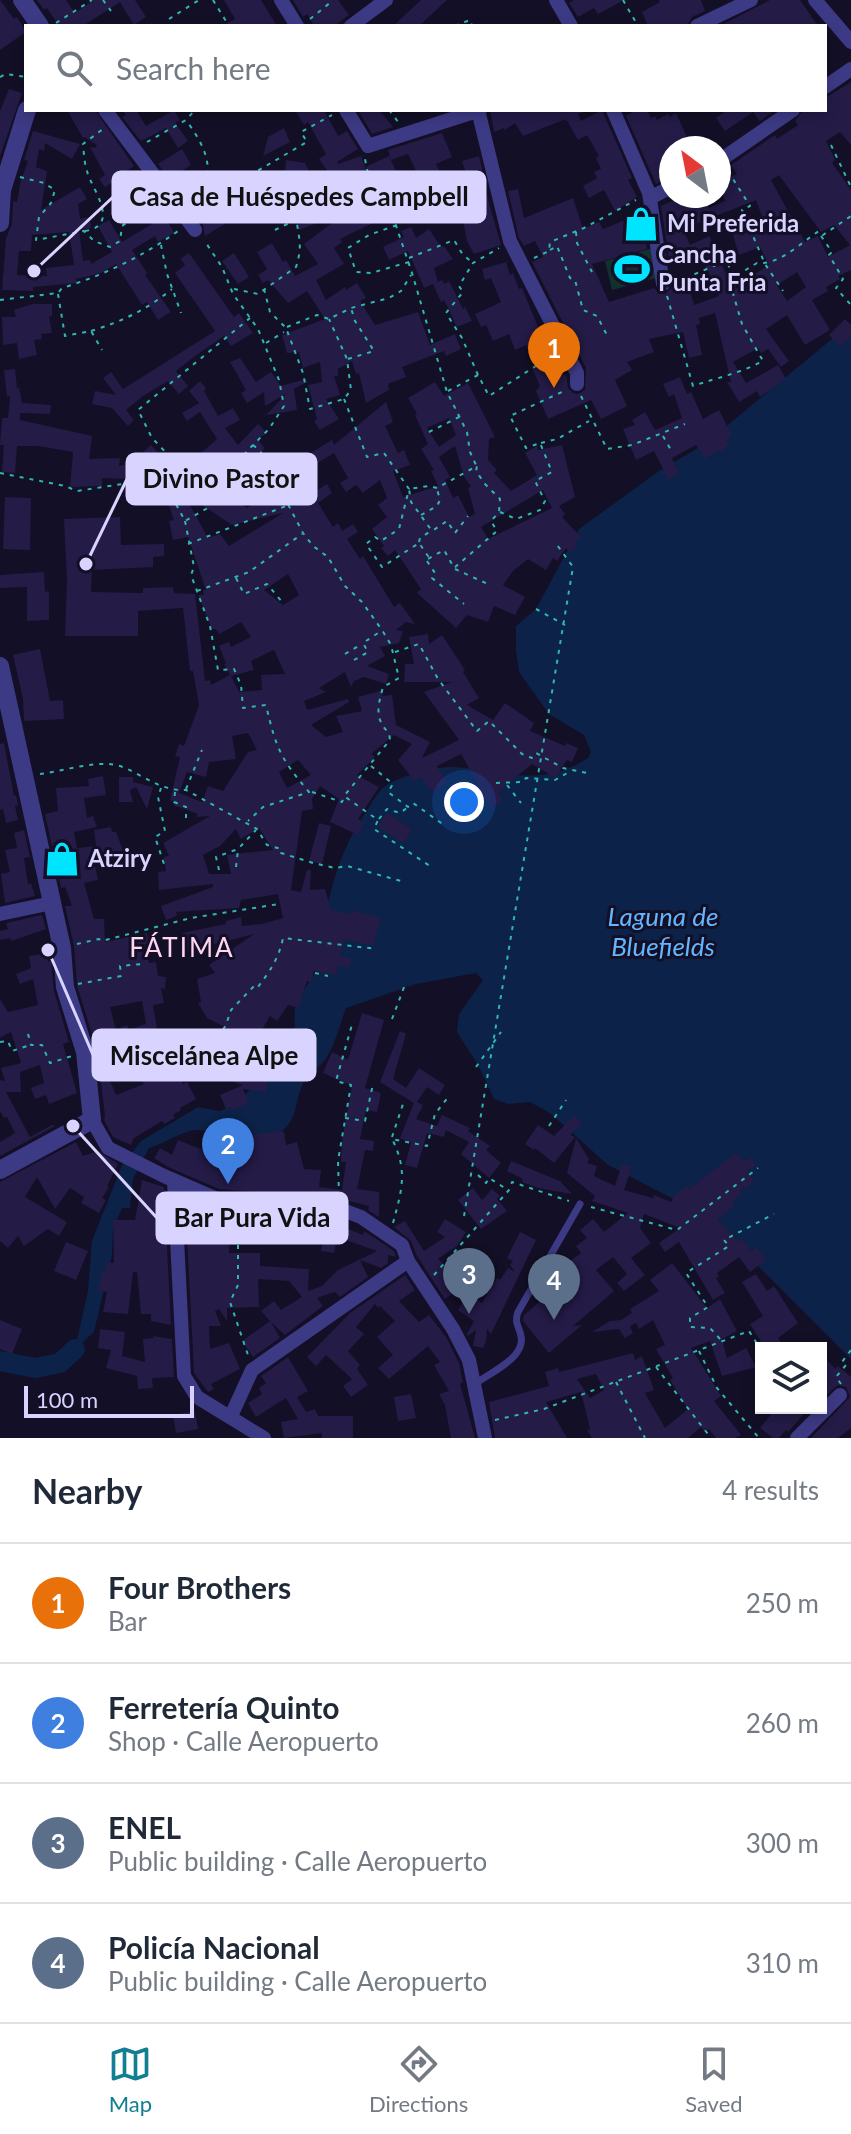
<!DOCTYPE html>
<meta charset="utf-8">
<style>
:root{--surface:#fff;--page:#f2f2f3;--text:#1f2937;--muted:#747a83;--line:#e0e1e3;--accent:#117e91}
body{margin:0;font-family:Lato,sans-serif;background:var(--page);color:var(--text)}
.controls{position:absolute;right:24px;bottom:24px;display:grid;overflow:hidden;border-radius:0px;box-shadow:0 4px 12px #0003}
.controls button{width:72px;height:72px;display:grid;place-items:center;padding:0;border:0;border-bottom:2px solid var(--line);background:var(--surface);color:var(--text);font:40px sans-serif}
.compass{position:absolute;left:659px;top:136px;width:72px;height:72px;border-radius:50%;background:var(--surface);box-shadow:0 4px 12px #0003;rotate:328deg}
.scale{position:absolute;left:24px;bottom:20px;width:170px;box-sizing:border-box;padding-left:8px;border:4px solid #d9d4ff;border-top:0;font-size:22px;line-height:28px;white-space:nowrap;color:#d9d4ff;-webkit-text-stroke:6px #130f26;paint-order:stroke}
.you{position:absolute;left:464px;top:802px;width:28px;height:28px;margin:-20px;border:6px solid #fff;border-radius:50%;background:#1a73e8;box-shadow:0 0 0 12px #1a73e833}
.badge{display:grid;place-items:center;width:52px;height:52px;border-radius:50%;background:var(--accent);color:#fff;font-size:26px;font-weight:700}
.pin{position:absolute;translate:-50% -66px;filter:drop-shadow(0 2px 4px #0008)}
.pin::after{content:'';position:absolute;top:42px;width:28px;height:24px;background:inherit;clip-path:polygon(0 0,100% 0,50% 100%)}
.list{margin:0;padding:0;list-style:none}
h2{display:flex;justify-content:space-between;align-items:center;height:104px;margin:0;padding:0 32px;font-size:34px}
h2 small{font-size:26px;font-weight:400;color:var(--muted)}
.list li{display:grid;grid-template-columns:52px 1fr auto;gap:24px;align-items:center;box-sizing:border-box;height:120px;padding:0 32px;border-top:2px solid var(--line)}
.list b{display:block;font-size:30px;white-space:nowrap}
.list p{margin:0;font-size:26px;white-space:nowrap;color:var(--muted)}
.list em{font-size:26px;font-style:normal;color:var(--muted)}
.icon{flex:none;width:44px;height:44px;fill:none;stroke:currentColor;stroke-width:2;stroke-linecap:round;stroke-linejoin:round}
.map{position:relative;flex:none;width:851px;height:1438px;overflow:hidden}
.search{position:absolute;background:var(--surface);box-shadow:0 4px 12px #0003;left:24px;right:24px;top:24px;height:88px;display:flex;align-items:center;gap:20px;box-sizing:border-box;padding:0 28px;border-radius:0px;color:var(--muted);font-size:30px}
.sheet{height:584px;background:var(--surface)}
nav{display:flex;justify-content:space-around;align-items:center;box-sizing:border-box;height:112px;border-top:2px solid var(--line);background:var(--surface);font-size:22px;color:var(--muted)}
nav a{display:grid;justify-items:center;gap:4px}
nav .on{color:var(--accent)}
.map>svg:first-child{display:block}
.green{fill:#12302f}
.water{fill:#0c2248}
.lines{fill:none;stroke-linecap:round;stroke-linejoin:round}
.river{stroke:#0c2248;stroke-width:20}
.building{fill:#241b47;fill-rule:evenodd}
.path{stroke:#2fb8b0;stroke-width:2;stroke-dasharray:4 6;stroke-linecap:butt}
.service{stroke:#3d3a85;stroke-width:7}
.minor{stroke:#3d3a85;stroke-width:14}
.tertiary{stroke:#3d3a85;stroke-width:18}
.labels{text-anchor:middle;stroke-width:6;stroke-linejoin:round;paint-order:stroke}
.poi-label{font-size:24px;font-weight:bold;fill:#d9d4ff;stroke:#130f26;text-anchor:start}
.water-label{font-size:26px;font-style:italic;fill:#62b6ff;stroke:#130f26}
.neighbourhood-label{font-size:26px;letter-spacing:2px;fill:#ffd6f0;stroke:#130f26}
.leader{fill:none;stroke:#d9d4ff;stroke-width:3}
.callout-dot{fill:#d9d4ff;stroke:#130f26;stroke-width:3}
.callout{fill:#d9d4ff;stroke:#d9d4ff;stroke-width:3}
.callout-label{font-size:26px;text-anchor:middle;font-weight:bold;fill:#111}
</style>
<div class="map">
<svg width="851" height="1438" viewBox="0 0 851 1438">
<rect width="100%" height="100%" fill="#130f26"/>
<path class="green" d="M653 248 660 277 612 290 605 261Z"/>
<path class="water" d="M851 323V1359L710 1218 608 1165 550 1113 530 1102 508 1104 494 1099 478 1065 457 1032 459 1014 483 980 476 973 416 984 346 1008C340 1024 335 1046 325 1060 320 1066 312 1071 307 1077 291 1098 303 1127 269 1137 245 1145 219 1129 195 1130 183 1131 163 1144 149 1148L133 1179 130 1208H122L113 1229 112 1255 94 1332 75 1349 88 1291 92 1241 122 1165 141 1141 198 1107 219 1111 235 1106 252 1087 275 1048 295 1026C292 994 304 996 315 972 321 960 321 943 323 930 330 887 341 848 366 812 371 804 377 793 384 787 395 777 438 766 453 767 506 770 539 789 588 758L591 752 584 735 549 714 519 672 516 650V626L536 609 579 529 659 471 705 444Z"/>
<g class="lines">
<path class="river" d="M0 1361 35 1368 60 1363 75 1349"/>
</g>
<path class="building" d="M0 0 14 19 17 17 26 32 0 50Z
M37 0H66L75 13 94 0H135L146 17 134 25 120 2 83 26H59L47 8 44 10Z
M224 0H261L277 26H222L235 19Z
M293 0H338L349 15 334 26H314L307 14 303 17Z
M421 0H447L419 26H393Z
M574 0H624L598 14 594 8 578 17 569 3Z
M659 0H701L705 11 692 17 687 26H648L642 12 660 2Z
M770 0H800L818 26H720Z
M851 82V145L840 132 826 141 835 160 832 163 851 190V270L838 276 840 279 826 287 828 291 812 300 830 330 805 345 787 315 766 329 789 361 781 367 768 349 761 353 758 348 733 362 746 383 778 365 786 379 760 397 757 391 739 402 727 382H731L715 313 699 318 700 324 696 325 702 355 689 358 683 332 649 339 654 352 627 362 632 370 615 380 627 406 601 419 591 400 548 419 536 391 540 386 533 370 536 368 526 345 515 350 509 334 493 341 486 325 481 327 475 314 501 302 491 278 485 280 482 269 506 262 510 275 513 273 519 289 522 288 544 342 548 341 554 354 548 356 558 378 566 374 568 388 573 393 578 394 585 390 586 368 532 262 543 257 535 241 524 246 519 238 508 191 518 189 524 218 573 198 583 229 599 222 603 229 642 213 647 249 592 264 609 302 654 288 659 293 665 294 672 288 688 283 694 305 719 296 702 258 670 265 661 206 674 200 673 197 675 196H701L709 208 725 201 719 182 737 174 731 165 769 139 775 135 777 139 798 125 795 121 803 110H825V98ZM779 175 821 232 834 225 850 245 828 257 818 236 805 242 771 180ZM756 200 762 216 750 221 751 226 732 232 739 255 760 247 769 265 753 275 758 284 733 289 722 265 717 267 710 236 690 245 683 229ZM797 272 806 287 787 301 777 285Z
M9 89 22 93 0 156V111Z
M67 110H95L134 166 125 172 141 196 130 202 115 181 105 187 99 179 105 175 90 147 95 148 97 145 84 137 83 138Z
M123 110H136L146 126 174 110 180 120 175 123 188 141 178 148 166 128 141 141 122 117 126 115Z
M295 110H324L338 136 347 131 358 149 337 162 338 164 361 156 366 170 336 183 319 159 326 154 308 122 304 125Z
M358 110H379L393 127 372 134Z
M490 110H587L578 114 581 121 602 110 632 178 628 180 637 197 615 211 604 190 589 198 583 186 597 178 594 172 601 169 596 158 599 156 587 135 578 140 566 119 523 136 515 123 505 130 504 128 494 132Z
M636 110H647L651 118 655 116 657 120 668 114 670 117 676 113 692 148H671V177L656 184 626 116Z
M728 110H775L760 121 753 112 725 131 716 118Z
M284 128 290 142 263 156 268 137Z
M33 131 80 144 72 159 45 143 44 151 39 149 36 167 47 171 41 210 80 187 87 199 78 204 80 219 90 217 91 228 79 230 83 261 90 260 91 264 112 252 98 226 109 220 122 242 152 224 146 214 158 205 174 233 158 242 155 236 132 250 147 273 145 275 171 312 158 320 147 302 142 305 116 264 101 273 76 279 77 283 33 287V291L2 290 6 238 12 224 13 201 17 202 21 180 28 161 24 160ZM69 232 74 265 46 268 47 276 17 275 19 251H31L32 235Z
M442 133 452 157 436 164 443 181 429 187 423 170 417 173 408 154 391 160 388 150Z
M182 149 191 165 169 179 158 164Z
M389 156 397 173 386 178 383 172 372 178 366 167Z
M479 156 483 174 481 175 501 245 474 254 467 241 462 215 457 217 450 197 471 189 462 161Z
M286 160 305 163 317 188 333 179 341 202 326 210 330 218 299 230 298 217 283 223 276 211 274 191 266 196 261 187 285 172Z
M196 179 225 224 205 236 203 225 187 202 190 200 183 188Z
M403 190 407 200 382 212 385 217 340 239 342 242 334 248 344 264 316 280 326 300 345 287 346 290 357 283 366 298 360 301 375 325 418 312 430 345 455 334 461 349 446 356 444 351 402 367 406 377 388 384 389 390 366 403 359 373 356 374 352 361 338 369V376H334L340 395 326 399 339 419 320 430 314 421 317 419 308 385 322 382 320 362 303 368 299 352 287 353 282 335 325 319 307 291 288 303 268 280 263 283 258 275 267 269 257 252 272 243 283 262 286 260 295 276 318 264 304 244 336 220Z
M411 227 416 238 429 229 441 247 444 246 453 259 434 268 438 282 442 280 444 284 449 281 463 309 465 307 472 321 457 327 444 300 441 302 433 284 424 288 408 251 389 260 383 247 404 237 401 231Z
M189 253 234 317 239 313 253 333 231 346 224 336 195 356 176 371 188 386 179 394 168 381 143 396 126 410 134 420 128 426 112 408 92 404 95 391 116 395 103 378 111 372 123 389 215 331 175 273 185 265 180 259Z
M234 253 249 277 238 284 222 261Z
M32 304H52V316H49L52 333 41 334 42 339 34 340 37 355 19 359 17 343 3 345 2 317H16L14 310Z
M845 319 851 325V336L841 347 829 335Z
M240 358 256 382 271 372 281 386 306 379 307 382 294 389 297 410 266 415 287 393 265 406 264 392 247 403 241 393 246 390 230 362Z
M15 369 17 388 19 387 22 403 51 405 50 414 20 413V420L92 436 89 459 120 458 119 466 143 462 145 475 121 479 102 478V486L70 487 73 452 38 446H17L15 473 2 472 4 445H0L2 418H8L10 396 7 397 4 370Z
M680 377 687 394 691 392 703 419 719 410 732 436 726 439 729 444 721 452 718 450 705 459 696 445 672 458 679 474 668 479 654 451 636 460 623 429 635 425 632 420 645 412 655 430 682 418 674 394 669 397 663 384Z
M200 381 206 388 204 391 218 416 233 408 240 420 225 428 238 445 258 424 267 433 258 439 264 448 258 463 233 453 251 479 234 498 247 508 265 496 261 486 280 472 300 501 327 484 332 493 318 503 333 527 338 523 342 531 353 524 358 532 347 539 360 559 363 556 394 607 400 603 415 624 406 622 396 630 403 631 399 643 380 647 385 656 367 666 389 674 386 684 364 677 354 681 351 687 345 672 319 688 326 692 304 701 307 710 348 699 349 702 311 725 326 737 343 732 336 716 362 711 358 697 384 690 382 696 392 695 396 725 430 742 422 758 459 740 424 692 452 682H404L405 664H414L409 637 428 634 429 644 442 635 465 670 463 672 479 698 467 705 493 720 505 703 534 723 530 731 565 746 566 743 578 748 572 762 567 760 555 778 532 764 498 792 503 801 491 808 461 754 437 766 447 783 432 792 421 777 415 782 398 760 412 744 394 735 371 754 375 757 357 775 379 787 358 819 364 822 358 835 330 822 339 799 320 786 312 799 313 809 302 811 291 890 301 892 307 870H311L310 890 325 889 331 910 351 914 352 910 381 918 373 946 344 939 340 957 351 958 350 968 338 966 336 975 314 971 311 982 307 981 298 1008 288 1005 277 1021 270 1016 256 1040 271 1044 268 1053 251 1048 244 1063 249 1067 239 1078 268 1082 266 1092 243 1089 249 1103 232 1110 231 1107 226 1109 220 1095 243 1085 204 1071 223 1026 207 1018 198 1003 201 1002 197 979 215 973 209 965 254 934 187 951 182 933 226 924V921L241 917 242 926 262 924 283 918 278 894 241 900 239 908 176 912 177 916 166 920 161 906 213 887V884L159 890 158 872 166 871 164 857 169 856 163 843 210 816 196 817 198 814 173 805 175 802 170 800 180 757 175 756 179 744 184 746 199 705 193 671H190L183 608 138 611V636H65L67 580 64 519 120 517 121 545 164 544V556L153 557V567L92 570 91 592 143 593V588L173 587 174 593 195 594 205 681 210 680 211 685 230 675 224 664 226 663 219 646 229 642 231 647 251 637 241 622 219 634 216 629H212L198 595H204L203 590H206L188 537 173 540 169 521 174 520 167 500 184 494 208 538 220 534 229 546 283 513 232 525 183 492 202 481 191 465 204 456 201 453 217 439 200 412 187 421 182 413 199 403 189 391ZM288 574 299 595 283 605 264 590ZM274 650 285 674 261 675 262 690 239 692 231 676 254 670 251 661ZM248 733 257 750 248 752 223 791 208 786 202 802 179 793 187 772 206 777 209 762 236 759 232 736ZM298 760 311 775 287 788 279 772ZM259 828 273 850 227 855 231 874H209L203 855 220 846 236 829 241 839Z
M435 382 444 396 468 383 495 437 489 439 488 460 497 470 494 473 511 491 537 475 525 453 537 446 538 450 562 445 575 497 559 506 565 514 562 517 581 537 575 542 577 547 569 552 566 548 557 561 553 558 546 570 528 559 513 571 503 585 525 597 515 615 494 606 488 622 467 615 456 628 417 593 421 589 395 550 388 556 381 548 384 546 372 529 387 517 378 505 387 498 380 480 363 493 356 485 346 492 340 483 348 478 334 453 301 473 294 463 332 440 334 445 386 402 393 422 385 426 398 453 404 450 410 465 393 471 403 497 438 486 431 471 434 470 421 449 428 444 415 415 417 414 408 398ZM449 418 456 435 439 447 427 428ZM455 446 464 477 471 486 468 488 475 514 469 517 458 495 453 498 445 480 450 477 439 457ZM543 490 552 508 488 539 481 527Z
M151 445 171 467 161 475 143 452Z
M5 497 31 498 30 550 3 549Z
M44 572 45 592 49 591V620L27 621V587L0 588V575Z
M40 649 50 701 63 700 64 719 24 721 23 699 13 655Z
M4 743 14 796 16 795 18 805 15 806 18 820 6 823 3 809 0 810V744Z
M103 776 106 795 84 798 87 818 93 816 97 827 74 832 77 848 96 846 94 830 111 827 112 832H116L127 861 115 863 114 859 94 862 98 880 84 883 94 919H104L105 942 147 933 149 943 145 944 149 963 156 962 158 976 166 977 165 989 161 988 164 1003 153 1005 159 1040 164 1037 169 1046 165 1048 172 1066H174L183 1084 187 1082 196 1099 180 1108 181 1110 173 1115 175 1118 164 1124 162 1121 134 1138 131 1145 113 1137 104 1120 105 1116 97 1050 77 986 74 946 65 906H72L65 887 61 888 45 814 58 811 56 788 89 786 88 779ZM142 1001 146 1024 129 1030 127 1025 116 1030 110 1007ZM133 1065 144 1084 116 1095 108 1076 114 1074 113 1070Z
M119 777H133V782L153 787 147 809 136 787 130 790 133 802H119Z
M387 813 412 829 404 843 378 827Z
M319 823 331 826 322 864 309 861Z
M24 830 30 857 24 858 28 884 31 883 35 896 5 903 1 874 10 872 5 850 17 848 14 833Z
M42 915 46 929 11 941V938L0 940V931L8 929 6 923Z
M47 953 48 962 51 961 54 991 69 1042 63 1044 77 1093 49 1104 46 1095 35 1099 31 1088 44 1083 40 1065 20 1072 21 1092H6L30 1137 52 1125 55 1126 0 1156V1142L15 1133 7 1117 4 1118 0 1111V1080L5 1081 1 1068 21 1063 11 1032 0 1038V999L8 1012 38 1005 33 979 20 984 16 974 31 968 29 956Z
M362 1013 384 1020 365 1088 381 1093 377 1112 366 1110 360 1139 374 1141 373 1151 365 1150 357 1189 379 1192V1217L368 1210 369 1206 341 1199 219 1189 168 1167 154 1158 160 1148 172 1155 178 1140 203 1150 206 1140 253 1147 252 1135 284 1131 286 1145 297 1142 304 1169 321 1170 319 1187 342 1190 346 1162H341L342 1141 352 1086 323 1073 332 1052 348 1060Z
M400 1031 406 1034 393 1079 406 1088 419 1068 445 1085 439 1095 427 1087 417 1102 423 1105 416 1119 437 1126 442 1115 470 1128 468 1131 490 1146 486 1150 501 1163 489 1178 461 1154 469 1142 446 1130 444 1137 427 1133 417 1168 405 1165 411 1143 400 1138 414 1103 380 1082Z
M575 1115 582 1123 570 1135 575 1137 554 1163 535 1148 534 1150 525 1144 538 1125 554 1136Z
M576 1138 589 1159 587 1163 597 1166 594 1176 615 1186 622 1164 632 1167 624 1190 653 1198 654 1195 671 1202 674 1195 687 1186 689 1189 736 1153 743 1162 751 1157 756 1165 748 1170 754 1183 739 1191 742 1194 732 1202 735 1206 717 1219 739 1242 743 1239 751 1252 757 1247 766 1260 750 1272 739 1257 717 1273 719 1277 716 1278 725 1293 713 1300 679 1242 665 1252 659 1243 680 1228 644 1214 640 1228 651 1243 631 1258 645 1275 624 1291 617 1283 627 1274 613 1257 596 1270 614 1291 573 1326 582 1325 549 1353 523 1321 524 1315 563 1282 557 1271 581 1253 576 1246 587 1238 580 1230 593 1219 604 1232 628 1213 592 1201 595 1196 567 1173Z
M76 1142 83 1156 98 1151 118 1164 107 1186 109 1187 102 1198 106 1200 99 1213 81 1203 84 1197 70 1188 55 1209 37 1177 25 1197 67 1222 59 1236 48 1229 24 1246 18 1236 8 1248 0 1241V1182Z
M511 1161 560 1181 572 1194 538 1188 522 1182 523 1179 507 1171Z
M142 1180 164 1187 171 1325 151 1321V1314H141L137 1272H133L128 1314 103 1312 107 1292 98 1291 102 1272 105 1273 106 1262 114 1263 113 1220H135Z
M473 1188 482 1200 492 1189 500 1196 497 1199 507 1211 481 1229 458 1200Z
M185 1196 216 1209 279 1214 278 1231 256 1228 255 1234 234 1231 230 1233 229 1253H260V1266L309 1269 308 1291 322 1286 338 1270 377 1251 337 1237 334 1253 321 1251 323 1241 307 1237 313 1217 337 1219 342 1220 341 1226 363 1235 364 1231 394 1251 396 1257 388 1255V1263L381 1268 360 1260 368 1277 340 1297 335 1292 317 1298 323 1306 285 1335 271 1322 280 1338 253 1357 242 1341 270 1321 261 1311 274 1301 281 1310 302 1297 289 1281 258 1279 259 1307 227 1308V1321L219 1309 215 1311 221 1326H209L210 1349 229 1343 240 1369 211 1384 214 1389 208 1392 194 1373Z
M445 1219 466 1232 457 1246 438 1259 452 1271 461 1264 478 1271 475 1278 445 1299 417 1256 411 1241 394 1227 405 1221 424 1251 445 1237 437 1232Z
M520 1232 536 1240 491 1334 487 1329 486 1342 483 1348 473 1346 476 1330 468 1336 467 1334 474 1321 458 1310 468 1294 482 1303 497 1278 500 1280 508 1268 515 1272 510 1265 513 1261 507 1258Z
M66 1242 88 1251 76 1280 54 1271Z
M672 1263 707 1308 720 1299 737 1331 722 1339 727 1358 746 1348 756 1367 722 1376 710 1341 691 1348 721 1396 714 1401 741 1435 735 1438H716L709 1429 705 1432 701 1427 688 1438H592L587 1430 590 1429 581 1392 546 1402 567 1438H495L489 1402 549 1386 545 1372 558 1368 559 1372 633 1353 635 1360 642 1356 654 1390 645 1393 665 1428 688 1409 670 1380 673 1378 656 1349 665 1345 653 1320 639 1329 636 1323 630 1326 633 1333 625 1338 619 1329 592 1332 610 1321 621 1320 632 1313 630 1309 659 1291 650 1280ZM596 1374 604 1390 590 1398 577 1379Z
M756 1274 767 1291 774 1286 798 1323 778 1338 784 1348H765L750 1324 763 1316 742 1282Z
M405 1275 415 1290 399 1301 419 1322 429 1315 446 1337 459 1363 463 1382 460 1384 475 1438H451L445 1405 439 1394 449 1391 434 1365 440 1362 428 1346 389 1379 378 1368 393 1355 377 1337 395 1321 380 1306 378 1308 375 1304 356 1327 364 1334 348 1351 360 1365 357 1369 368 1385 351 1397 343 1386 352 1379 326 1355 316 1366 307 1357 350 1313Z
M0 1320 22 1329 12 1354 0 1349Z
M100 1329 125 1332 122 1356 145 1362 143 1339 154 1338 153 1336 172 1339 174 1377 152 1378 153 1388 138 1389 137 1376 106 1368 111 1350 98 1348Z
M821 1353 835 1369 838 1366 851 1377V1428L838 1438H811L850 1397 846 1387 838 1385 821 1400Z
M288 1357 308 1391 297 1397 306 1412 315 1409 318 1416H353V1438H322V1433L284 1438 281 1422 298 1419 286 1398 256 1417 248 1403 262 1394 259 1388 266 1383 261 1376Z
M411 1394 416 1418 398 1421 394 1397Z
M776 1408H813L810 1411 808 1409 788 1432 786 1430 779 1438H773L760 1428Z
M195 1411 198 1429 176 1433 173 1415Z"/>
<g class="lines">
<path class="path" d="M103 0 111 11
M213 0 229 26
M623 0 638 26
M169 19 199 0
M310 19 331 2 330 0
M56 23 92 0
M455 26 470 20 472 26
M0 77 6 74 26 77
M389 110 399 123
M147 142 186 120 195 110
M831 145 851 187
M728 171 750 206 742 210 765 264 783 291
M368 174 376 187 384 190 412 273 447 392 467 432 470 452 476 465
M20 177 44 183 55 190 51 203 39 217 36 240 84 231 94 241 110 247 120 241 122 226 157 201
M185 193 207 178C211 156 198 137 186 120
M297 208 291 188 299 183 291 173C280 178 268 178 257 171L307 142 301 132 332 115
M275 230 295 220
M85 231C122 225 91 188 87 171 84 162 84 153 83 144L103 129
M576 232 577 243 592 272
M821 236 832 252 829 255 843 279 836 288 851 305
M161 245 167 274 181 313
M550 250 557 246 570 278 575 280 583 310 597 316 608 337
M409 258 454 240 463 255 472 262
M534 258 549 251 550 242 584 228 636 200
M409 262 371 273 356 272 348 248 369 235 397 225 401 215 451 181 474 184 481 181
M676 282 728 260 732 289
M234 289 258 294 296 267C305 239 295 235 297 209 319 196 346 189 368 174L365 159
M264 289 270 312 286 328 303 373 310 409 344 399 351 390 347 359 329 319
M58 294 65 336 91 331 102 350
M667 296 693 386C719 377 738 374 763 361L742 324 732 290 744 271 757 263C778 266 802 242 819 231L823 235 851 216
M0 300 58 293 62 288C104 275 142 257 178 231
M287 327 317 315 329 319 351 308 389 298 401 291 411 275
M91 331C123 321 146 310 172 289
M266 343 284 332
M348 359 374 351 355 321 351 308
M478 375 462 338 446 313 463 292 459 286 473 263 499 248
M448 391 478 375 489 396 553 355
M581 396 607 449 632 445 685 424
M344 399 367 457 384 453 409 489 399 529 381 541 375 537 366 544 382 567 419 543 428 556 426 560 444 550 454 568 497 531 491 521 499 512 500 499 485 484 476 471 477 466 437 488 429 486 409 489 411 502 432 531 447 521 455 533 468 516
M429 432 459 417
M663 436 671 450
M541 443 557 439 589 421
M253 445 260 451 303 533 313 546 328 557 345 586 362 602 382 630 391 645 399 678 383 687C378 705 374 719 389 733L390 740 344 796 378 820 374 829 433 868
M178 465 152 438 138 410 250 318
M0 473 65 486 77 491 162 478 197 453 212 469 228 473
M162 478 185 521 206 509 221 493 223 483 248 450 269 429 284 406 279 380 258 329 233 294 222 267 204 240
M276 481 296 468
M500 512 516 519 540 510 545 501 535 481 552 472 540 443 526 448 510 416 564 391
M421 515 437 506 440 500 437 489
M185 521 194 567 191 575 210 626 218 670 234 669 241 685 243 708 266 705C276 748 280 758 309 792L263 807 248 821
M419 542 420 538 431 531
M188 544 286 506
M427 561 435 573 432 578 464 604
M455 569 490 585
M236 578 244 594 267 584 283 603
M197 591 249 572 302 534
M536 609 565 625
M395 652 419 644 438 679 477 731 489 721 522 754 532 758 536 753 563 768 587 773
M345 654 362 644
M354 660 368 652 363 643 381 631
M371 766 393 784 388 792 408 807 413 803 444 825
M40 774C62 771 87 763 109 764 133 765 155 792 186 790L257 829 267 845 281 849V853L313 863 335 868 347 866 401 881
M496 783 522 782 526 778 555 780 571 771
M507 785 521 803
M161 788 158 797 165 831 155 837 165 867
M186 789 202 750
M175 792 174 802 186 807V818
M312 792 342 802 344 797
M379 819 387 809 400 813 408 807
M236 867 238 850
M219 870 216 857 238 849 256 830
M77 944 99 939 102 941 191 918 279 904
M315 973 328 976
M78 984 121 976 120 966 143 964
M392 1019 406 982
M28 1034 31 1045H42L50 1063 72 1056
M0 1042 8 1041 12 1051 30 1045
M99 1054 125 1048 167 1031 184 1073 204 1065 203 1062 226 1025 231 1010 255 985 258 987C270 971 279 958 283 938L377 949
M476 1067 501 1032
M345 1118 365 1121 373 1084
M549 1126 566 1100
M392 1137 403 1104
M478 1175 486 1183 489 1178 508 1190
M339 1196 338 1161 351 1085 336 1081 353 1021
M591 1207 677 1230 758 1168
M238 1215V1285L230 1302 248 1355
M464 1216 573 567 555 542
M393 1223C402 1190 408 1170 392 1139L427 1146 435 1114 449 1096
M434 1275 509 1190 512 1182 569 1201
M720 1339 710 1328 690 1327V1318L708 1307 686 1273 729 1246 724 1240 774 1214
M699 1351 717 1388 759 1438
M656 1367 711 1438
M616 1382 645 1438
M841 1384 836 1377 846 1365 842 1362 851 1350
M495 1420 544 1409 749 1331 761 1350"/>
<path class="service" d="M475 1384C489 1373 526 1358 521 1336 519 1326 514 1323 518 1312L580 1204"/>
<path class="minor" d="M281 0 297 26
M556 0 571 26
M815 0 851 42
M351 26 386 0
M697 26 751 0
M825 87 851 69
M105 110 195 230
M346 110 368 146 480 110
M478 110 510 241 577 373V384
M613 110 649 193 663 284
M719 161 793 110
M650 198 671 187
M0 914 52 903
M92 1120 108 1148 164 1176 217 1199 340 1209 361 1217 402 1245 408 1261 453 1329 469 1360 485 1438
M174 1181 184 1376 197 1397 264 1438
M231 1416 252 1370 408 1261
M797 1438 840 1395"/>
<path class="tertiary" d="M22 0 40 26
M0 223 2 190 27 110
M0 666 62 948 65 987 85 1052 92 1120 0 1170"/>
</g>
<defs>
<g id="shop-bare" transform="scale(2.76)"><path d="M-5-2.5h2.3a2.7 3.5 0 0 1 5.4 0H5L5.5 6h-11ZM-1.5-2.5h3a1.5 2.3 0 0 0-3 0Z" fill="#00e5ff" stroke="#130f26" stroke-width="2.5" paint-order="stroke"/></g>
<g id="stadium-bare" transform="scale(2.76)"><path d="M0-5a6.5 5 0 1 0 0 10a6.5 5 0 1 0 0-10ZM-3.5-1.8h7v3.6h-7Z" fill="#00e5ff" stroke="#130f26" stroke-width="2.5" paint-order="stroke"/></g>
</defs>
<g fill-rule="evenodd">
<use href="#shop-bare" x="641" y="224"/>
<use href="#stadium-bare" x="632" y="269"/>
<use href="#shop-bare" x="62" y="859"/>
</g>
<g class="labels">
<g class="poi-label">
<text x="667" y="232">Mi Preferida</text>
<text x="658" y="263">Cancha<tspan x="658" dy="28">Punta Fria</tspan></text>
<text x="88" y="867">Atziry</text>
</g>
<g class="water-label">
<text x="663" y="926">Laguna de<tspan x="663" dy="30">Bluefields</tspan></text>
</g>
<g class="neighbourhood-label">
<text x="182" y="957">FÁTIMA</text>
</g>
</g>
<path class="leader" d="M34 271L113 197M86 564L127 479M48 950L93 1055M73 1126L157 1218"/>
<g class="callout-dot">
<circle cx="34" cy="271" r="8"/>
<circle cx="86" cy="564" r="8"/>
<circle cx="48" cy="950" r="8"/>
<circle cx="73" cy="1126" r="8"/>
</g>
<g class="callout">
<rect x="113" y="172" width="372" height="50" rx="8"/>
<rect x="127" y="454" width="189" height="50" rx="8"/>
<rect x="93" y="1030" width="222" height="50" rx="8"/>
<rect x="157" y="1193" width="190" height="50" rx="8"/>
</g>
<g class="callout-label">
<text x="299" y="206">Casa de Huéspedes Campbell</text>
<text x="221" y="488">Divino Pastor</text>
<text x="204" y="1065">Miscelánea Alpe</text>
<text x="252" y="1227">Bar Pura Vida</text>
</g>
</svg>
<div class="controls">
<button><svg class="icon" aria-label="layers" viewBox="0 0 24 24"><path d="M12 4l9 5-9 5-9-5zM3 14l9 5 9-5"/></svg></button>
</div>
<svg class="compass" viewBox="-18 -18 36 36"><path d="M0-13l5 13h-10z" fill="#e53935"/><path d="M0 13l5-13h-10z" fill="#747a83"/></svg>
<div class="scale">100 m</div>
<div class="you"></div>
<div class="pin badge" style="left:554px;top:388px;background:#e8710a">1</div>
<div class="pin badge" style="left:228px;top:1184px;background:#3f7fe0">2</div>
<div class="pin badge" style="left:469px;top:1314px;background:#5c6f8a">3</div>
<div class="pin badge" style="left:554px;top:1320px;background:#5c6f8a">4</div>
<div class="search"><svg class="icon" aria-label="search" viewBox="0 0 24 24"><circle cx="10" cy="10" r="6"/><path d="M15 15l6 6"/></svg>Search here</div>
</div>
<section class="sheet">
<h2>Nearby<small>4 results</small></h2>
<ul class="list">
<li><span class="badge" style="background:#e8710a">1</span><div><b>Four Brothers</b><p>Bar</p></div><em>250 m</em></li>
<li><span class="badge" style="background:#3f7fe0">2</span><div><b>Ferretería Quinto</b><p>Shop · Calle Aeropuerto</p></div><em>260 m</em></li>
<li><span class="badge" style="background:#5c6f8a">3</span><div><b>ENEL</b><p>Public building · Calle Aeropuerto</p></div><em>300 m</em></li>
<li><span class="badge" style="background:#5c6f8a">4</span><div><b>Policía Nacional</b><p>Public building · Calle Aeropuerto</p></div><em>310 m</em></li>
</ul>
</section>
<nav>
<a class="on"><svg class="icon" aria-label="map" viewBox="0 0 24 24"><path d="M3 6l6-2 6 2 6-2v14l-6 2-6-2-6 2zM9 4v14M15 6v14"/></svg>Map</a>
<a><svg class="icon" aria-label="directions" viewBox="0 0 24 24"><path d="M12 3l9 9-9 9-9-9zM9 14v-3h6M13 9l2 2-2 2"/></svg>Directions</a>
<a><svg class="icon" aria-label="saved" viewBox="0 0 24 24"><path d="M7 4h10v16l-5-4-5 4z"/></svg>Saved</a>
</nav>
